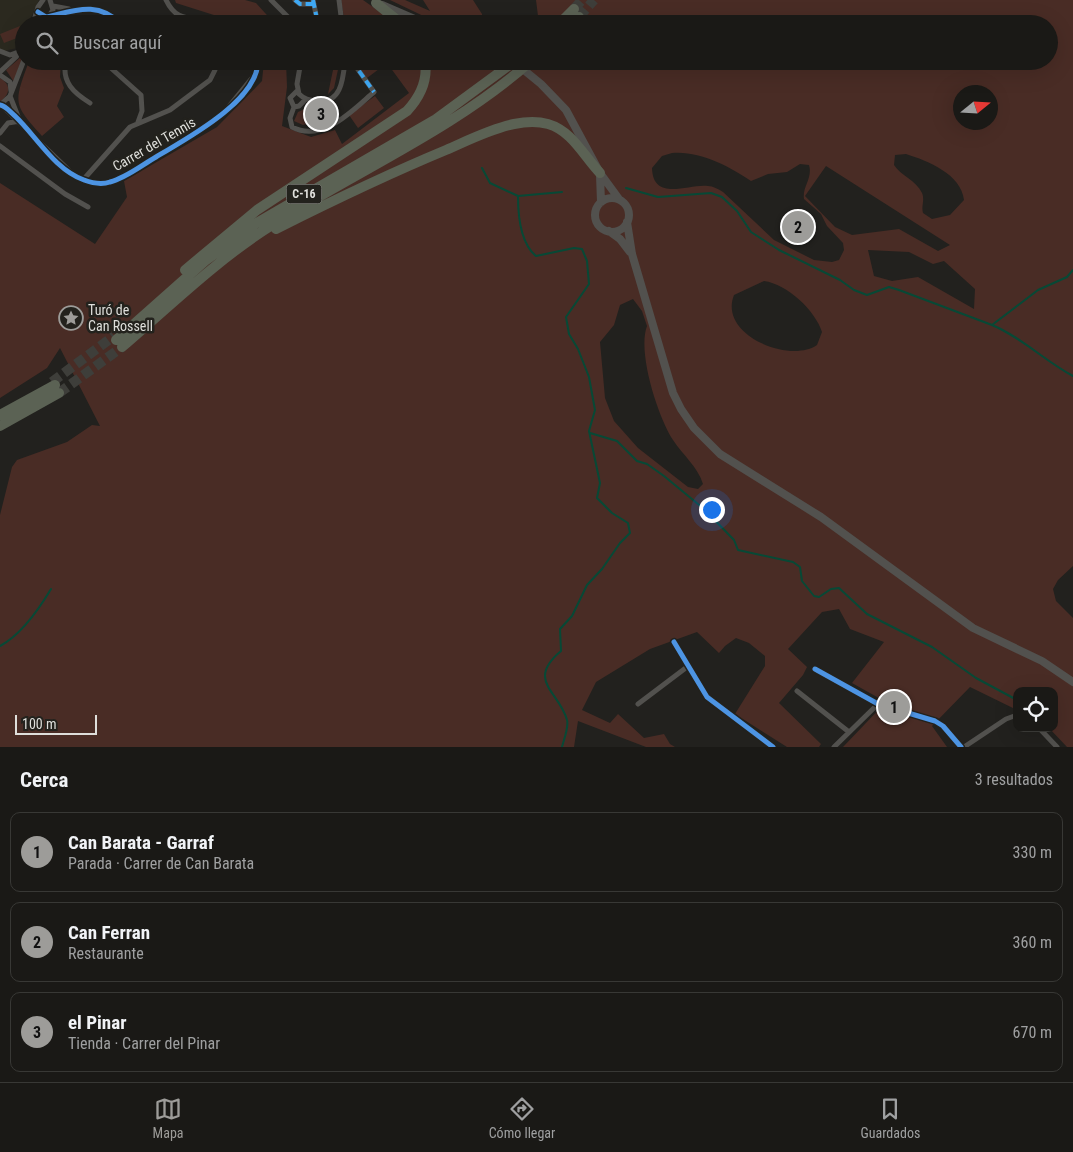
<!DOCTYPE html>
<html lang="es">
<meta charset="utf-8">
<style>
:root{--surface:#1a1916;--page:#272623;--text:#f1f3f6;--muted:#9fa0a1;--line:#383835;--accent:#9d9c99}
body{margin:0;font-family:"Roboto Condensed",sans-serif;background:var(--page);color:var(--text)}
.controls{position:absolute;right:15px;bottom:15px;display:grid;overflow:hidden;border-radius:10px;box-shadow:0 5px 20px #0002}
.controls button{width:45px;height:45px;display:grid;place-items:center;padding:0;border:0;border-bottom:1px solid var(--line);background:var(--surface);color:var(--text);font:25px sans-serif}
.compass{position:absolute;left:953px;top:85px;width:45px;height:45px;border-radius:50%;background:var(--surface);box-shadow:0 5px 20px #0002;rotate:72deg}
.scale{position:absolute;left:15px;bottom:12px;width:82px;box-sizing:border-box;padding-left:5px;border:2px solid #dfdfdb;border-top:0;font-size:14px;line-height:18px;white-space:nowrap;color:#dfdfdb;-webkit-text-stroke:4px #23221d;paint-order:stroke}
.you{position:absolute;left:711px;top:509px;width:18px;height:18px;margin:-12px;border:4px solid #fff;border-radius:50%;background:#1a73e8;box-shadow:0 0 0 8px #1a73e833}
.badge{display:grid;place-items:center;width:32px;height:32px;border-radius:50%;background:var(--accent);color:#111;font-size:16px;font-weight:700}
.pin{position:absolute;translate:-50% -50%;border:2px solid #fff;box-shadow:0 1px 5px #0006}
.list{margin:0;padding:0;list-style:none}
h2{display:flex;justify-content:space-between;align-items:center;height:65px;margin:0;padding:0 20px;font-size:21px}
h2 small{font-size:16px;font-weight:400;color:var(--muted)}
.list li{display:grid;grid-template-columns:32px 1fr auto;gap:15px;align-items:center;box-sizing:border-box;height:80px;margin:0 10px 10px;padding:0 10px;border:1px solid var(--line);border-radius:10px}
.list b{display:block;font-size:19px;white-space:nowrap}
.list p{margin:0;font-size:16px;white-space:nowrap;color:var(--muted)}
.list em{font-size:16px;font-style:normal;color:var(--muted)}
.icon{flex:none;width:28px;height:28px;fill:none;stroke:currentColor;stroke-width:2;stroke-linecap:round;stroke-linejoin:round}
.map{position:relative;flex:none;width:1073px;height:747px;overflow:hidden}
.search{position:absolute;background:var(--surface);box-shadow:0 5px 20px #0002;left:15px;right:15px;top:15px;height:55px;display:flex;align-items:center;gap:12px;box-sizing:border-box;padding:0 18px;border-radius:28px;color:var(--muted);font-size:19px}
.sheet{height:335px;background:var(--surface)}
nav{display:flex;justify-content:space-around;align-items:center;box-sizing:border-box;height:70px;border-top:1px solid var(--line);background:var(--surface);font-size:14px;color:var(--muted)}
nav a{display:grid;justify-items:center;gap:2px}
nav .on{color:var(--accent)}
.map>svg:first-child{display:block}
.built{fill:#2b291f}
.green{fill:#492c25;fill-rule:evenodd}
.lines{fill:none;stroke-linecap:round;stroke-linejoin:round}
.stream{stroke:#074936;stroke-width:2}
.highway-tunnel{stroke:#3e3e3a;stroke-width:10;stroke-dasharray:10 5;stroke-linecap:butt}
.street{stroke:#52514e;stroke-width:5}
.secondary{stroke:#52514e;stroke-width:8}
.highway{stroke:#5b6254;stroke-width:10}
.quiet{stroke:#3fa9f5;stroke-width:4;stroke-dasharray:8 4;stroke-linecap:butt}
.cycleway-casing{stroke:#23221d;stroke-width:8}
.cycleway{stroke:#4d94e3;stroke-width:5}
.labels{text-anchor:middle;stroke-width:5;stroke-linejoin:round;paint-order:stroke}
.shield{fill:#23221d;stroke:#a7a6a2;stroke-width:1}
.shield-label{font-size:12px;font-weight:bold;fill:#dfdfdb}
.street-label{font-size:14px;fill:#dfdfdb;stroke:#23221d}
.poi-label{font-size:14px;fill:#dfdfdb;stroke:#23221d;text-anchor:start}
</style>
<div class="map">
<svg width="1073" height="747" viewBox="0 0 1073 747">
<rect width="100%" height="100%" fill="#22211e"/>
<path class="built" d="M0 0H39L28 24H24V33L17 48 0 52Z"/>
<path class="green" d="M175 0H245L256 3 275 24H228L217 16 176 3Z
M341 0H363L397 24H345Z
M390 0H405L430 11 423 0H473L482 14V24H440Z
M536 0H1073V566L1058 580 1053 589 1056 601 1073 618V747H1067L1049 728H1054V691H1017V710L970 687 932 726 947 747H843L886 702 852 683 884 642 850 629 839 609 822 612 788 649 807 667 803 675 779 703 821 744 819 747H787L735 714 765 666V656L749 643 736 638 725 646 719 653 697 632 650 649 596 682 582 710 610 723 618 714 644 738 664 734 670 744 675 747H646L578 721 574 747H0V515L12 467 17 460 67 442 92 425 100 426 60 348 47 368 0 398V183L95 244 127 197 124 181 217 127 262 81 264 61H286L287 87 282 126 311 137 335 130 342 144 409 93 387 63 367 78 354 61H421L422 76 410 112 427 61H1049V24H517L538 16ZM960 92H990V122H960ZM672 153C697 150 730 166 751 181L768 174 787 172 800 164 809 165C813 178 802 187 804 199L821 214 827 226 843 243 844 250 839 260 832 262 814 260 774 240 723 192C718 189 713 186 708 186 690 183 653 203 652 168L662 156ZM906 154C928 161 961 174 964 200L950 215 932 219 923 213C921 206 925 200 922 193 916 180 901 176 894 165L895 155ZM826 166 950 245 938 251 899 229 852 235 835 227 805 196ZM868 250 909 252 933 264 944 261 975 289 974 309 918 277 892 281 874 276ZM764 281C787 284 815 310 822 332L817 345C790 364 718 335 734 295ZM633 299 642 311 647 326C637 352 658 417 673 440 682 454 698 467 703 484L698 489 688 487 638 448 614 421 605 398 600 342 614 325 620 305Z
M70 16H89L113 24H50Z
M20 26 17 38 4 43 0 34Z
M21 57 23 58 14 82 6 70Z
M29 61H61L60 77 64 88 57 106 64 117 42 136C12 103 14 103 29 61Z
M339 65 334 88 328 94 333 70Z
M0 78C12 85 10 94 0 102Z
M375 96 384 108 358 128 349 115Z
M309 107 313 110 315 122 303 125 294 121 298 112Z"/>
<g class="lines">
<path class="stream" d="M482 168 490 183 518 196C518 215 520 243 536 256L574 248 582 249 587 261 589 284 566 317 569 334 578 349 589 377 595 410 589 431 600 483 597 498 612 513 628 523 630 533 620 543 602 569 587 585 572 616 560 629 561 651C525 681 560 692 567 720 569 727 564 739 562 747
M626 188 658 197 711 193 722 197 737 211 751 232 779 250 840 280 854 290 867 295 889 287 899 290 992 325C1021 337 1045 361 1073 376
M518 196 562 192
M992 325 1038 290 1067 277 1073 270
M590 433 617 441 637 461 647 464 664 476 704 509 734 540 738 550 793 562 800 567 802 581 814 596 819 597 831 589 839 588 867 614 932 647 976 678 1017 700
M0 646C21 635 39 609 51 589"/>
<path class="highway-tunnel" d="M574 9 582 0
M579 17 594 0
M52 382 114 336
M59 393 122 347"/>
<path class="street" d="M166 0C179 27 195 13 217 24
M271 0 295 24
M295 0 300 4H314
M313 0 318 24
M339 0 342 24
M53 6 69 9
M38 12 46 17C74 11 97 0 121 24
M49 16 53 10 50 0
M33 24 38 7 43 0
M0 51 10 55 21 51
M66 61C61 82 74 93 90 103
M103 61 141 95 142 111 138 122
M301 61 297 84 299 94C304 99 309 100 317 101 341 104 343 80 345 61
M0 72 16 57 24 45
M0 75 10 82 11 91
M297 91 290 98 294 107 290 118 292 127C323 143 353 110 374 92L352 61
M10 96 19 119
M0 104 76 177 93 183 103 184 116 180 143 165 222 115 256 73 258 61
M0 105 10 96 24 60
M294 107 299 106 306 99
M0 133 8 123 20 121
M0 146 65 194 88 207
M83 180 130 127 170 110 210 80 215 70 213 61
M674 642 707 697 773 747
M815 669 878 704 935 721 943 726 961 747
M797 691 849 732
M638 704 687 667
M1039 728 1057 747
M834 747 878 704
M964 747 1006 719 1017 715"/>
<path class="secondary" d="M382 5 426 24
M519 66 541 84 566 110 600 173 619 199
M600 175 601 202
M595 215a17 17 0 1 1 34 0a17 17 0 1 1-34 0Z
M627 222 632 254 673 393 681 409 694 428 720 454 821 517 973 628 1042 661 1073 682
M609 231 620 239 630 252"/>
<path class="highway" d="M376 3 402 24
M559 24 574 9
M572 24 579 17
M276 229C332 201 388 174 446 150 467 141 490 129 514 124 524 122 537 121 548 124 572 131 583 155 600 173
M185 270 257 210 407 111C420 97 428 80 425 61
M116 340 205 261 255 224 436 119 515 61
M122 347C171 305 218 259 272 225 358 170 453 130 531 61
M0 415 55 385
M0 426 59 393"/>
<path class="quiet" d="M295 0 300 4H314
M313 0 318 24
M352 61 374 92"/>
<g class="cycleway-casing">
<path id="cycleway" d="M38 12 46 17C74 11 97 0 121 24
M0 105C6 106 10 112 15 116 36 136 55 170 84 180 92 183 101 185 110 182 126 178 142 165 156 157 186 139 258 101 258 61
M674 642 707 697 773 747
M815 669 878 704 935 721 943 726 961 747"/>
</g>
<use href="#cycleway" class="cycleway"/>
</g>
<defs>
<g id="sight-ring" transform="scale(1.25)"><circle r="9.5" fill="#23221d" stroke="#9d9c99" stroke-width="1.5"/><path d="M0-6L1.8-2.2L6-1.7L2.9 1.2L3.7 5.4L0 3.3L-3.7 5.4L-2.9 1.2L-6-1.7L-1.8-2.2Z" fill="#9d9c99"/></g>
</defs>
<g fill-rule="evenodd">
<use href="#sight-ring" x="71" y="318"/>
</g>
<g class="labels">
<rect class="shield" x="286.5" y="184.5" width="35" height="19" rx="4"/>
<g class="shield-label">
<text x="304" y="198">C-16</text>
</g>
<g class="street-label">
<text transform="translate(154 144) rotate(-30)" y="5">Carrer del Tennis</text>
</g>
<g class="poi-label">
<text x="88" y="315">Turó de<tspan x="88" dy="16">Can Rossell</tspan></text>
</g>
</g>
</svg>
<div class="controls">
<button><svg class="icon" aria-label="locate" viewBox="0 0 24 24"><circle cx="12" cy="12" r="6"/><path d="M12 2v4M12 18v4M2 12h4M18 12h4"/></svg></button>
</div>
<svg class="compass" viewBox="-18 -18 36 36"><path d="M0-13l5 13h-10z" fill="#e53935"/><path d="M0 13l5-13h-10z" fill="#9fa0a1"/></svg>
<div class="scale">100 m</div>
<div class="you"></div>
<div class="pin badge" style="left:894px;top:707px">1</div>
<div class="pin badge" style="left:798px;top:227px">2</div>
<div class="pin badge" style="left:321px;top:114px">3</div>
<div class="search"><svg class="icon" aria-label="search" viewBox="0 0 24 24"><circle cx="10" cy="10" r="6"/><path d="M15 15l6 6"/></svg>Buscar aquí</div>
</div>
<section class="sheet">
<h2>Cerca<small>3 resultados</small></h2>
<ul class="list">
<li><span class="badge">1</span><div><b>Can Barata - Garraf</b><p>Parada · Carrer de Can Barata</p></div><em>330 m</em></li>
<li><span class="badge">2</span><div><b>Can Ferran</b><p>Restaurante</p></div><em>360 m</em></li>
<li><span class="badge">3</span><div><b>el Pinar</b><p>Tienda · Carrer del Pinar</p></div><em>670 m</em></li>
</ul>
</section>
<nav>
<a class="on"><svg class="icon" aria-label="map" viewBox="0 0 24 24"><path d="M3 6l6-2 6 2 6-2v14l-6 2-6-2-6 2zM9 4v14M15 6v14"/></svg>Mapa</a>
<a><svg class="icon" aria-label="directions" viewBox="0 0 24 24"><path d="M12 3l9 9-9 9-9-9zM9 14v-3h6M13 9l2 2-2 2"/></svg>Cómo llegar</a>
<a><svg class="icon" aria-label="saved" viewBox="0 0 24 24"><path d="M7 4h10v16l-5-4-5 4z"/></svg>Guardados</a>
</nav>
